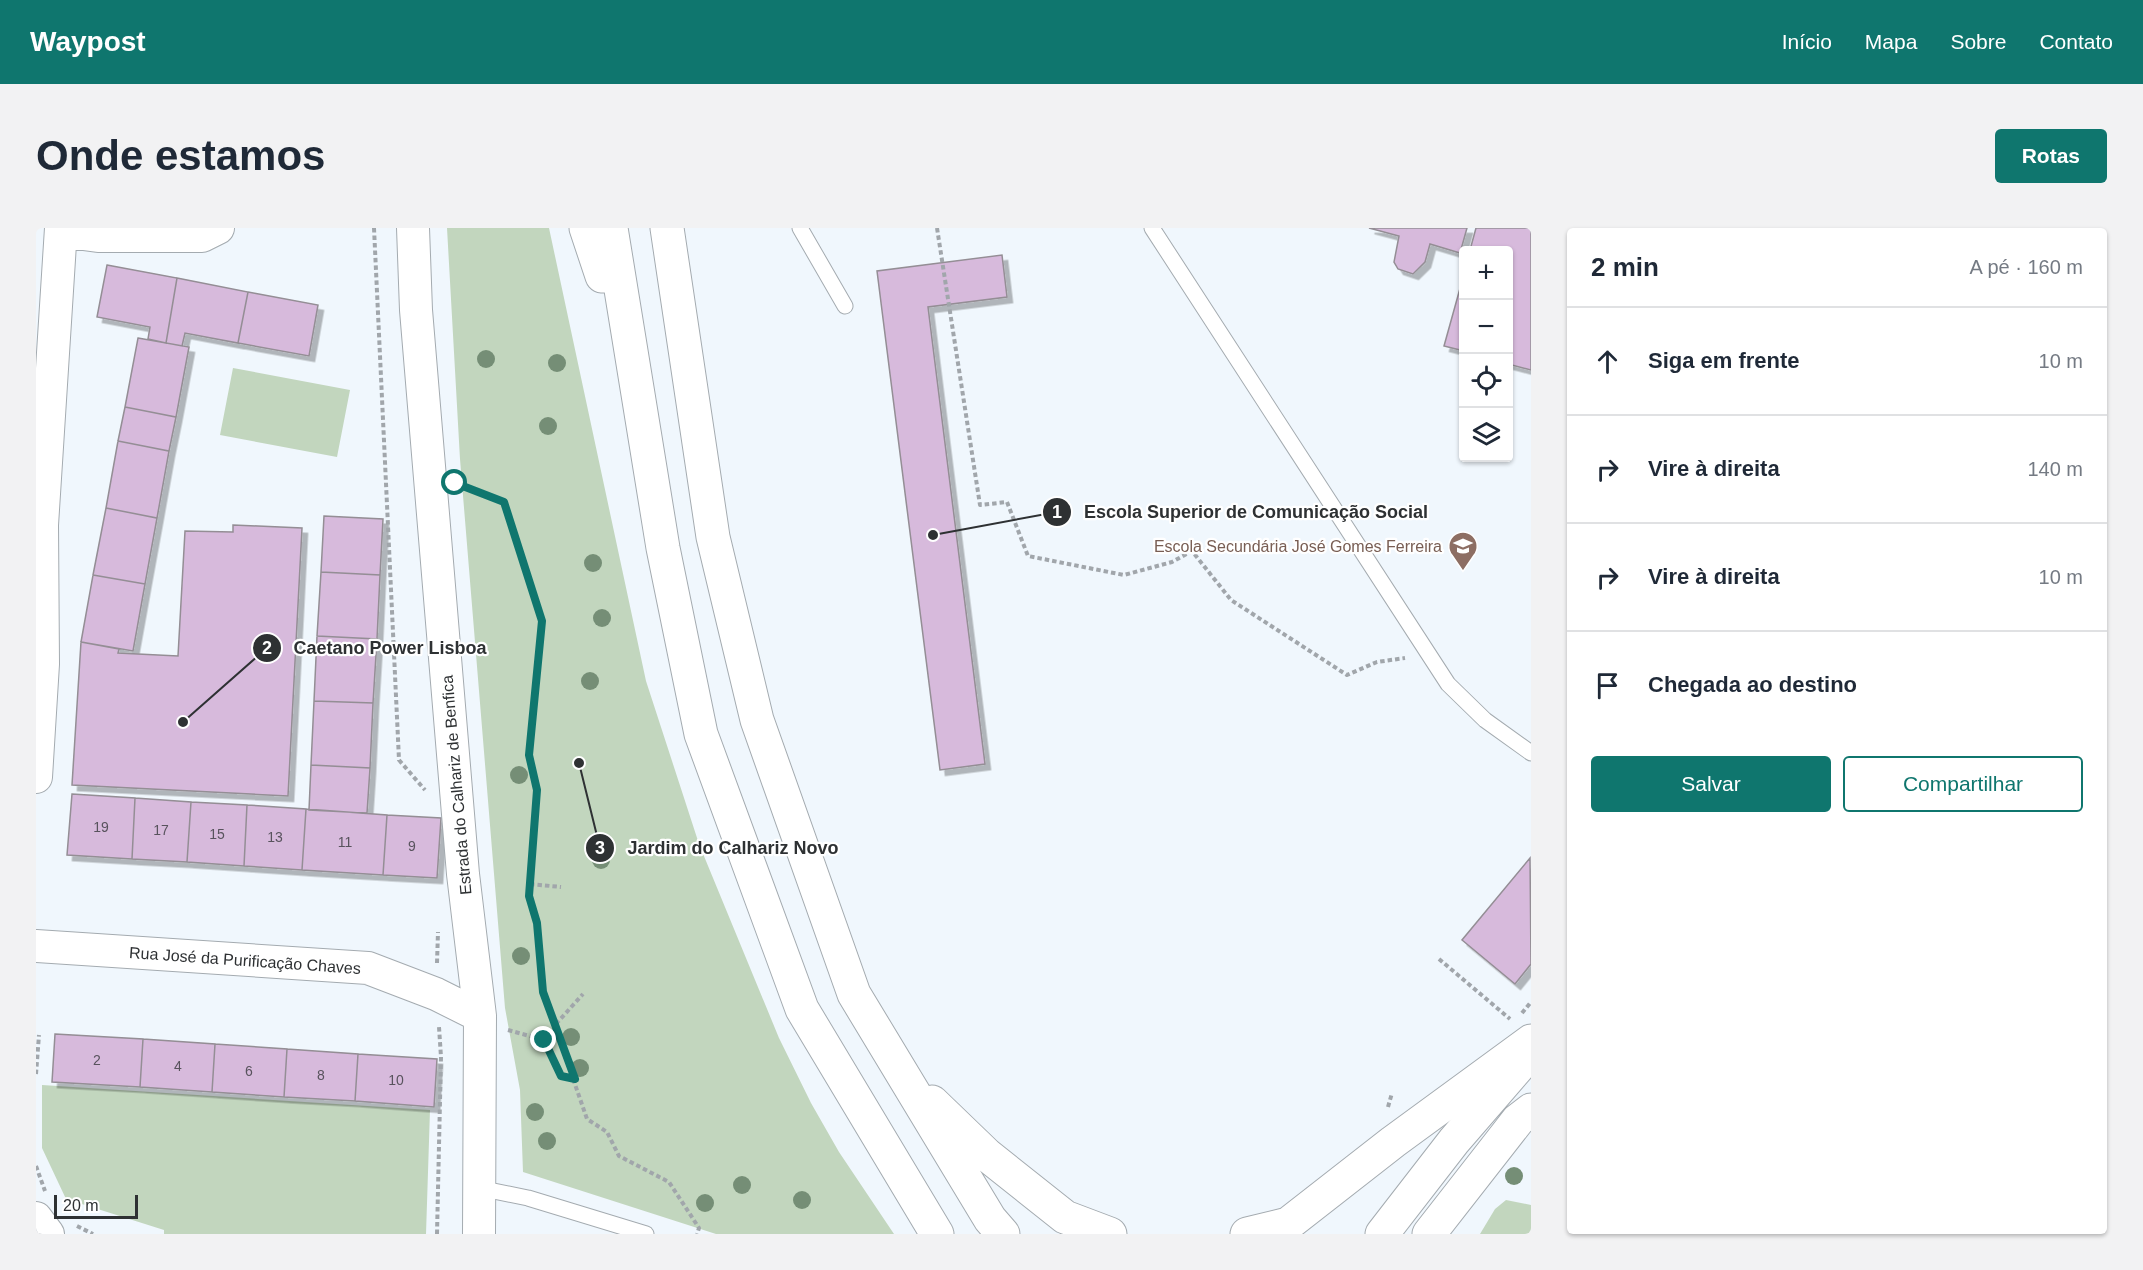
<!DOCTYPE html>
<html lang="pt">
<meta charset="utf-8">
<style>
:root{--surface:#fff;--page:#f2f2f3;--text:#1f2937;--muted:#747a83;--line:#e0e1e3;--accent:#0f766e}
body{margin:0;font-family:Helvetica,sans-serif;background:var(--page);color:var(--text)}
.controls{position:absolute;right:18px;top:18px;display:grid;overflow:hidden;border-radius:6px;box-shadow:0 2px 4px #0004}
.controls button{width:54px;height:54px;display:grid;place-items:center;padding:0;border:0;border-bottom:2px solid var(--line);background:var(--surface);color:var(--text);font:30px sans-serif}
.scale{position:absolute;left:18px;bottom:15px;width:84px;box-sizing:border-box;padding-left:6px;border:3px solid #2e3133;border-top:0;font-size:16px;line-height:21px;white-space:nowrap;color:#2e3133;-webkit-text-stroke:4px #fff;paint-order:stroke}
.stop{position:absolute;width:18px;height:18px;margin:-14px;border:4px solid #0f766e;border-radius:50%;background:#fff}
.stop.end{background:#0f766e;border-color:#fff;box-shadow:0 2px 6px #0008}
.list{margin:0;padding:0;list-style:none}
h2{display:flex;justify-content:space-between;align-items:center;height:78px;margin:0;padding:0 24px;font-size:26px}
h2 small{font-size:20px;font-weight:400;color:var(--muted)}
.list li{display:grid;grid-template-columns:39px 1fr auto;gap:18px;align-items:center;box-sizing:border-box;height:108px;padding:0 24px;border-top:2px solid var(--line)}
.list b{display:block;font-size:22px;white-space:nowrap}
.list em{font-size:20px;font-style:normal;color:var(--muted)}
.actions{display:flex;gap:12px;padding:18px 24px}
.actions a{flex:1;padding:14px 0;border:2px solid var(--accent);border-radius:6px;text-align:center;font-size:21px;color:var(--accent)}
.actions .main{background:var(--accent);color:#fff}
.icon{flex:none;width:33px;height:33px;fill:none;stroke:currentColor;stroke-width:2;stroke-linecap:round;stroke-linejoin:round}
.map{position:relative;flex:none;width:1495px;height:1006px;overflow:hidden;border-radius:6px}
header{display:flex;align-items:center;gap:36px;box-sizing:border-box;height:84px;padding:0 30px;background:var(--accent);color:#fff}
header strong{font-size:28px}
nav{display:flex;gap:33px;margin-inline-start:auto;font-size:21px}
.intro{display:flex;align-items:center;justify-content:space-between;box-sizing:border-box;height:144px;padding:0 36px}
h1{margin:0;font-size:42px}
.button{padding:15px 27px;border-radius:6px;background:var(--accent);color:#fff;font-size:21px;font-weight:700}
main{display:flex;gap:36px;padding:0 36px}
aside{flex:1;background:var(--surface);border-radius:6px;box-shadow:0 2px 4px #0004}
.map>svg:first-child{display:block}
.green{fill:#c2d6be}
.building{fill:#d7badc;stroke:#948e95;stroke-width:1.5;filter:url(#shadow)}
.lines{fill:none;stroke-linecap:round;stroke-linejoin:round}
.service-casing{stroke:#a4abb0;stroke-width:17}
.minor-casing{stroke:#a4abb0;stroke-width:34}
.tertiary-casing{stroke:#a4abb0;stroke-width:35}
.trunk-casing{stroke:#a4abb0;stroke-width:35}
.path{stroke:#a1a6ab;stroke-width:4;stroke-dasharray:4.5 3;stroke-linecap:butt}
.service{stroke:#fff;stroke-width:15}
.minor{stroke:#fff;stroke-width:32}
.tertiary{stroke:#fff;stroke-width:33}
.trunk{stroke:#fff;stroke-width:33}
.tree{fill:#758e76}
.route{stroke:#0f766e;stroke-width:8}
.labels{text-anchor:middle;stroke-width:4.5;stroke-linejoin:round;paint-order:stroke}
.number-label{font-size:14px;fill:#58535d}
.education-label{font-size:16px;fill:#785e54;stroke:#fff;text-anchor:end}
.street-label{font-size:16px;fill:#2e3133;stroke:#fff}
.leader{fill:none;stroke:#2e3133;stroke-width:2}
.callout-dot{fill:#2e3133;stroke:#fff;stroke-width:2}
.mark-label{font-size:18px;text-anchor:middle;font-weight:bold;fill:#fff}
.callout-label{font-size:18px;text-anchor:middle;font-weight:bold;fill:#2e3133;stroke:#fff;stroke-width:4.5;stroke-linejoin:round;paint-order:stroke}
</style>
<header>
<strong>Waypost</strong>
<nav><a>Início</a><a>Mapa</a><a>Sobre</a><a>Contato</a></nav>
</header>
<div class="intro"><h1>Onde estamos</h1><a class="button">Rotas</a></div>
<main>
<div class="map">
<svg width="1495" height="1006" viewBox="0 0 1495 1006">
<defs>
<filter id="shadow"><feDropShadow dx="5.5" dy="5.5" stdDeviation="0" flood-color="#0004"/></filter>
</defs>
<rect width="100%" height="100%" fill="#f0f7fd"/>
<path class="green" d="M411 0H513L610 453 663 616 743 810 775 875 803 924 858 1006H680L487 944 484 862 469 780 424 231Z
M197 140 314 162 301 229 184 207Z
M6 857 394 882 390 1006H128V1002L30 971 6 920Z
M1470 972 1495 977V1006H1444L1459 981Z"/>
<path class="building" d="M1333 0H1431L1424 25 1394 16 1389 34 1377 46 1362 41 1358 34 1363 8Z
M1440 0H1495V142L1472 136V22H1434Z
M966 27 971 69 892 79 949 536 904 542 841 43Z
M71 37 141 50 130 115 112 111 114 99 61 89Z
M1428 46V123L1408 118Z
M141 50 212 64 202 115 149 105 146 118 130 115Z
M212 64 282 77 273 128 202 115Z
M102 110 153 119 140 189 89 179Z
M89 179 140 189 133 223 82 213Z
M82 213 133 223 121 290 70 280Z
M70 280 121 290 109 356 57 347Z
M288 288 347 291 344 347 285 344Z
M197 297 266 300 252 568 36 557 45 414 83 421 82 425 142 428 149 303 197 304Z
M285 344 344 347 341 411 281 408Z
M57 347 109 356 97 423 45 414Z
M281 408 341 411 337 475 278 473Z
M278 473 337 475 334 540 275 537Z
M275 537 334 540 331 585 273 582Z
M36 566 99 570 96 631 31 627Z
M99 570 155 574 151 634 96 631Z
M155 574 211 577 208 638 151 634Z
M211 577 270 581 266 642 208 638Z
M270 581 351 587 347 647 266 642Z
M351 587 405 590 401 650 347 647Z
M1494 630 1495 736 1479 756 1426 712Z
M19 806 107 811 104 859 16 854Z
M107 811 179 816 176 864 104 859Z
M179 816 251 821 248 869 176 864Z
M251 821 322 826 319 873 248 869Z
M322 826 401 831 398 879 319 873Z"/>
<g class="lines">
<g class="service-casing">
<path id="service" d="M764 0 809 78
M1116 0 1412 456 1449 492 1495 525
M443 960 492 970 610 1006"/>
</g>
<g class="minor-casing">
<path id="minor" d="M377 0 380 82 427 646 444 788 443 1006
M25 3 62 8H166L182 0
M0 549 7 436 6 297 25 0
M0 718 332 740 400 766 444 788
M0 990 12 1006"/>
</g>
<g class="tertiary-casing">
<path id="tertiary" d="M1346 1006 1418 913 1495 824
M1393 1006 1482 892 1495 882"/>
</g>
<g class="trunk-casing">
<path id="trunk" d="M550 0 566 48
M575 0 627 320 665 506 766 781 901 1006
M631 0 677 309 721 492 818 766 954 991 967 1006
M896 874 951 927 1029 989 1074 1006
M1211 1006 1252 996 1357 914 1495 813"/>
</g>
<path class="path" d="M338 0 363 532 389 562
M901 0 944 277 971 274 992 328 1088 347 1136 334 1156 323 1195 372 1311 447 1341 434 1369 430
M425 257 468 274 506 393 493 527 501 562 493 668 501 695 507 764 551 891 571 904 583 928 633 954 663 1000 661 1006
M494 656 525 659
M1403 731 1474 791
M401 735 402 704
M1486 785 1495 774
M520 796 547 766
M472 802 508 812 525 848 539 851
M0 846 3 807
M1352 879 1356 865
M0 938 9 963
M41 998 57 1006
M401 1006 405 829 403 799"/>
<use href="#service" class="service"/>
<use href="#minor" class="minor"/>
<use href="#tertiary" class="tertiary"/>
<use href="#trunk" class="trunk"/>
</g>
<g class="tree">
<circle cx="450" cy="131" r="9"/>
<circle cx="521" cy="135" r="9"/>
<circle cx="512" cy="198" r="9"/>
<circle cx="557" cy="335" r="9"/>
<circle cx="566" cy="390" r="9"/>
<circle cx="554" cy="453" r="9"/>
<circle cx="483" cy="547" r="9"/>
<circle cx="565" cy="632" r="9"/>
<circle cx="485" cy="728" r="9"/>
<circle cx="535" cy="809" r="9"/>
<circle cx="544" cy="840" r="9"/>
<circle cx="499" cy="884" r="9"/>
<circle cx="511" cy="913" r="9"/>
<circle cx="1478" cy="948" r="9"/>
<circle cx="706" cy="957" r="9"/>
<circle cx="766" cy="972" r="9"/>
<circle cx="669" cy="975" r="9"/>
</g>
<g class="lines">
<path class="route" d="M419 255 468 274 506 393 493 527 501 562 493 668 501 695 507 764 539 851 525 848 508 812"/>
</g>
<defs>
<g id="school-pin" transform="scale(1.5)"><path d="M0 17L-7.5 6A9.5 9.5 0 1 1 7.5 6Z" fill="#8d6e63" stroke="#fff"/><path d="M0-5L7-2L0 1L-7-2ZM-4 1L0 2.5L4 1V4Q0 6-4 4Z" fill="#fff"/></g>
</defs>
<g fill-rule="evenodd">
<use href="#school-pin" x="1427" y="318"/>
</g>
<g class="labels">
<g class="number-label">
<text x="65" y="604">19</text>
<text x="125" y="607">17</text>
<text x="181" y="611">15</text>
<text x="239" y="614">13</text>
<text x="309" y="619">11</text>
<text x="376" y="623">9</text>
<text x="61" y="837">2</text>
<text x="142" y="843">4</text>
<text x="213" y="848">6</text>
<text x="285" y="852">8</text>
<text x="360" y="857">10</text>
</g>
<g class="education-label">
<text x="1406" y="324">Escola Secundária José Gomes Ferreira</text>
</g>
<g class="street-label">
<text transform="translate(420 557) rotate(-95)" y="6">Estrada do Calhariz de Benfica</text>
<text transform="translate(209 732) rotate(4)" y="6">Rua José da Purificação Chaves</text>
</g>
</g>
<path class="leader" d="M897 307L1021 284M147 494L231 420M543 535L564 620"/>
<g class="callout-dot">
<circle cx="897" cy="307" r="6"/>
<circle cx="147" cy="494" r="6"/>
<circle cx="543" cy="535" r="6"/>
<circle cx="1021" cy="284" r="15"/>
<circle cx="231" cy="420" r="15"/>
<circle cx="564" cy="620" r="15"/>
</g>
<g class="mark-label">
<text x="1021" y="290">1</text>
<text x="231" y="426">2</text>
<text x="564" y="626">3</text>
</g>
<g class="callout-label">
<text x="1220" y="290">Escola Superior de Comunicação Social</text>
<text x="354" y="426">Caetano Power Lisboa</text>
<text x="697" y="626">Jardim do Calhariz Novo</text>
</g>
</svg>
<div class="controls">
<button>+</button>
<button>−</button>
<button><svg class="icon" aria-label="locate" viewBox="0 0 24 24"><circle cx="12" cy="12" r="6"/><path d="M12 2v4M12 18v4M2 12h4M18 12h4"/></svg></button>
<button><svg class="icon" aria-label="layers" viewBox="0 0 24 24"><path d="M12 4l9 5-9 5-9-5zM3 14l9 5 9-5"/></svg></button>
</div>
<div class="scale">20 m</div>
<div class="stop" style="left:419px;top:255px"></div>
<div class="stop end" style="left:508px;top:812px"></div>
</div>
<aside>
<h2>2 min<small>A pé · 160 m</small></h2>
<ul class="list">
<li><svg class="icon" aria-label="ahead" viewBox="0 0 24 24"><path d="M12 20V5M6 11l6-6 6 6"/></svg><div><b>Siga em frente</b></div><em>10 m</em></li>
<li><svg class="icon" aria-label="right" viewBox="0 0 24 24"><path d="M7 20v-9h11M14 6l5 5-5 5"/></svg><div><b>Vire à direita</b></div><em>140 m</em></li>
<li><svg class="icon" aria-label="right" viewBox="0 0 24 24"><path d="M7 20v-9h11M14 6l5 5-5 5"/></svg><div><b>Vire à direita</b></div><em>10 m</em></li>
<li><svg class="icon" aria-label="arrive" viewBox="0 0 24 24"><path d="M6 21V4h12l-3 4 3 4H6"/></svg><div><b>Chegada ao destino</b></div></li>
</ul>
<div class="actions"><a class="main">Salvar</a><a>Compartilhar</a></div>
</aside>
</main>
